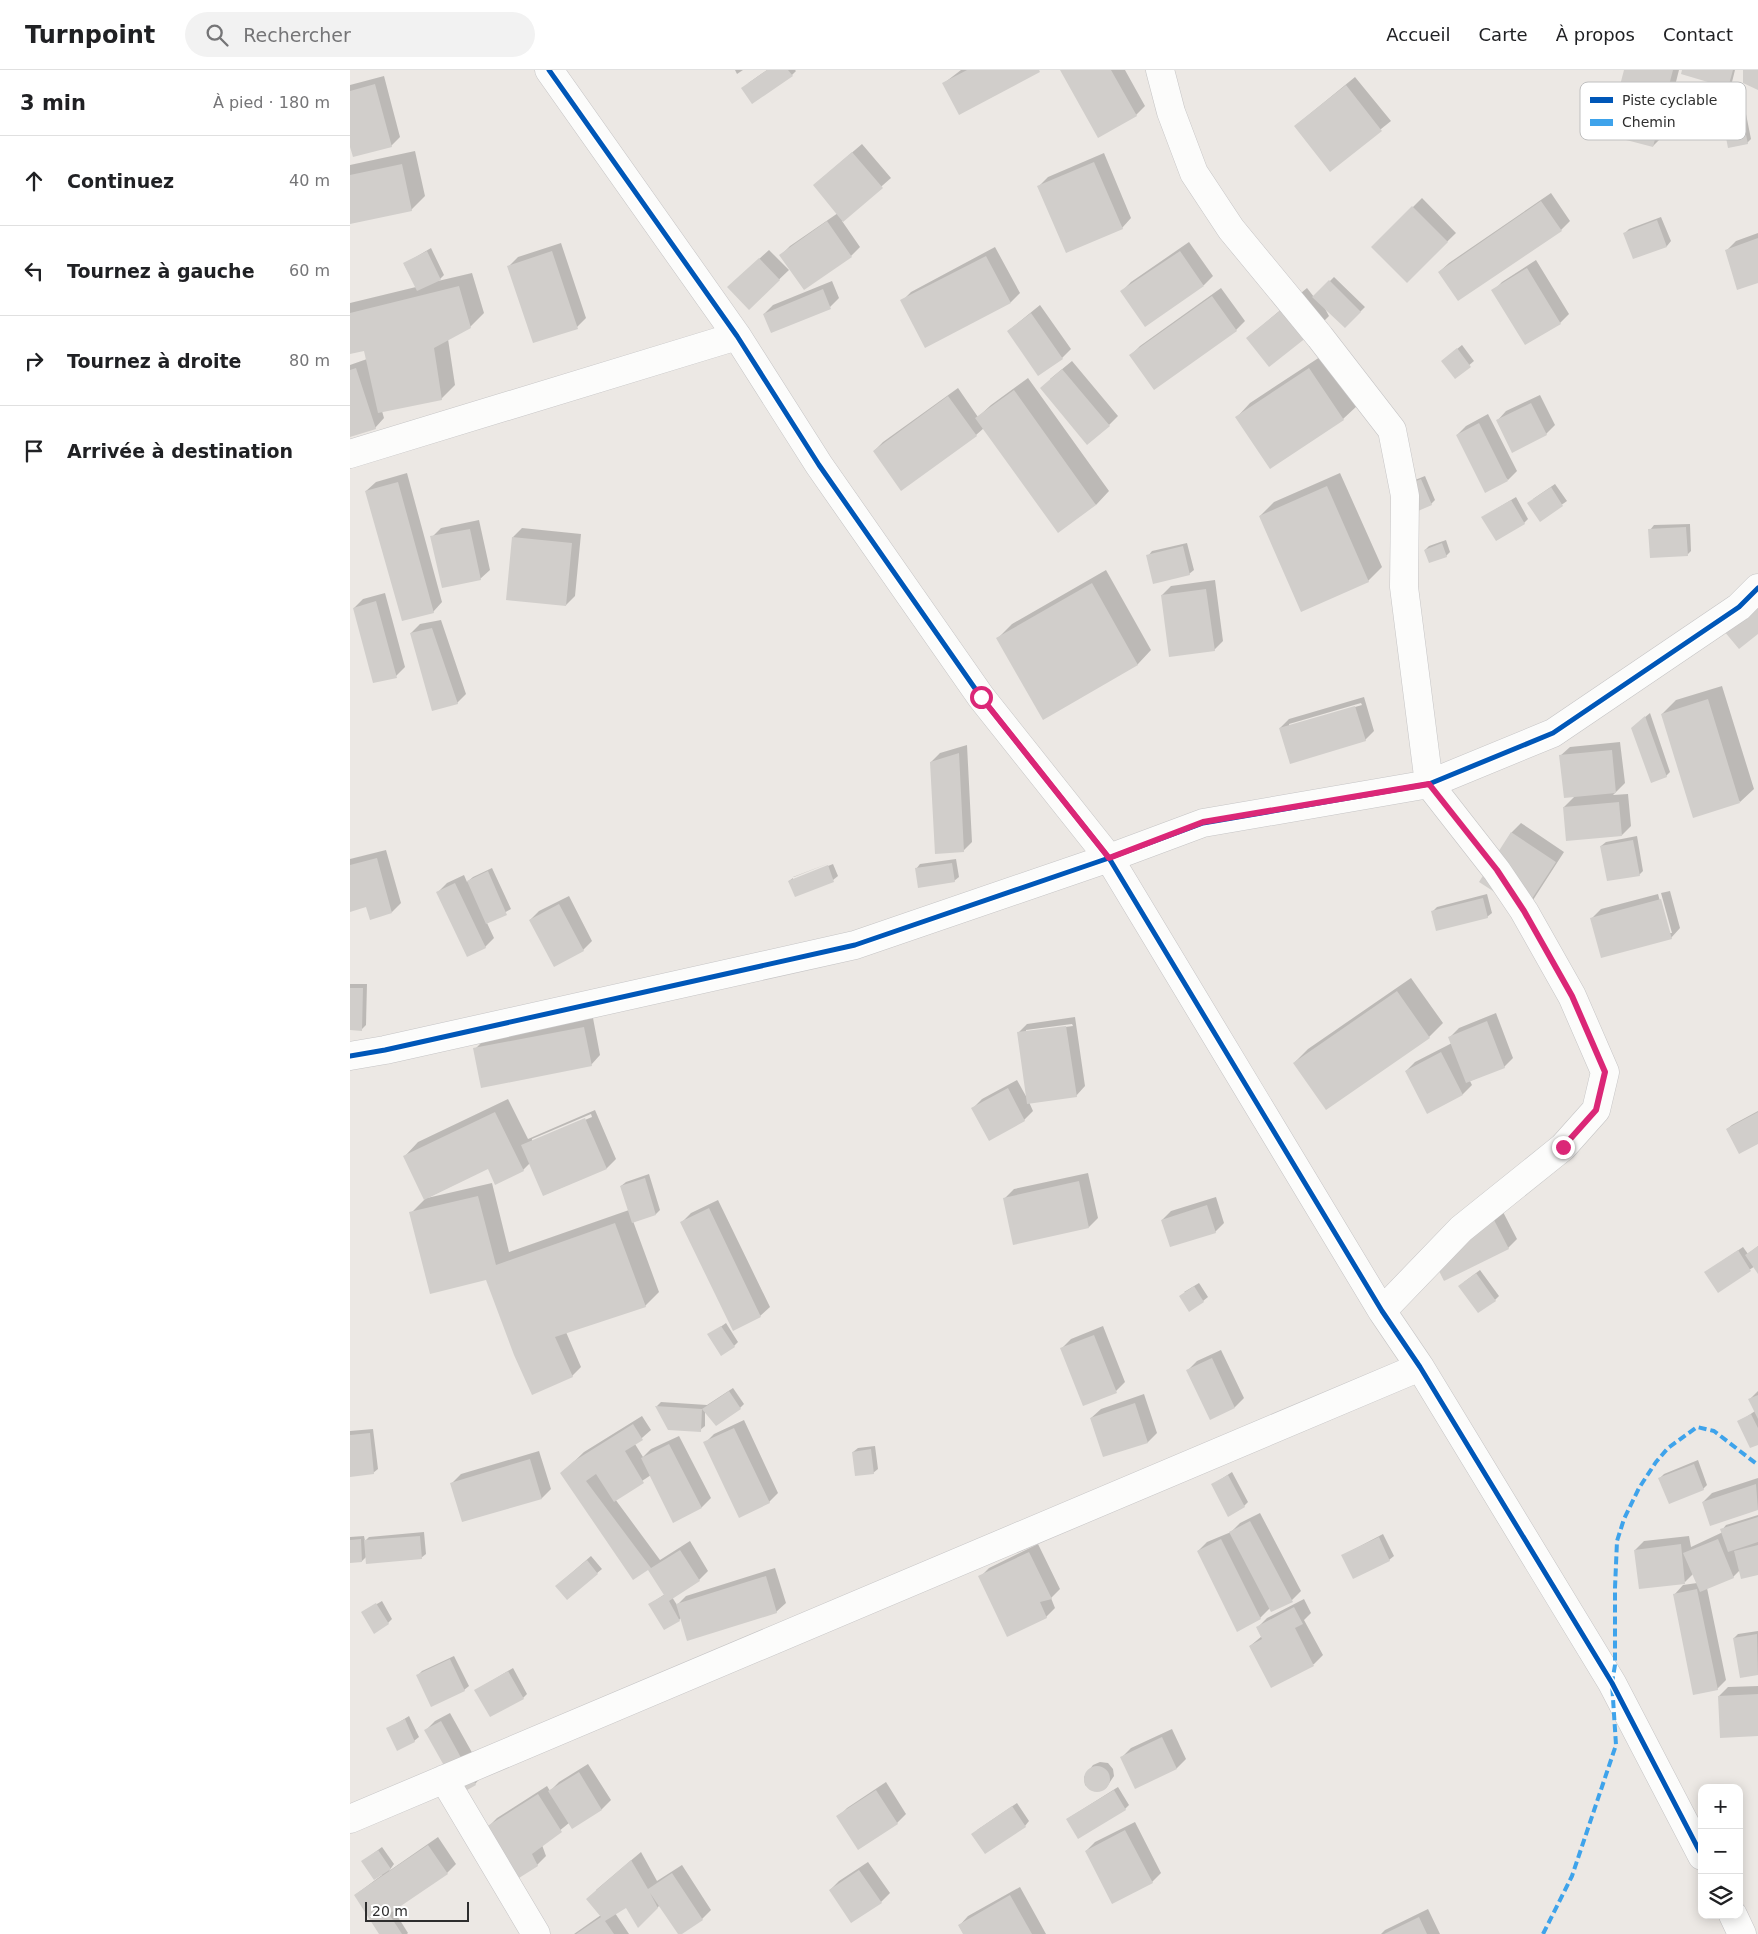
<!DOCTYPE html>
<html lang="fr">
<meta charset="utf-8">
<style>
:root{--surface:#fff;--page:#f2f2f2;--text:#202124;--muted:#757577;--line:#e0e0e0}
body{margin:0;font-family:"DejaVu Sans",sans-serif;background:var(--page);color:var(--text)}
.controls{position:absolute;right:15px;bottom:15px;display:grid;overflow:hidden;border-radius:10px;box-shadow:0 2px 12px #0003}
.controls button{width:45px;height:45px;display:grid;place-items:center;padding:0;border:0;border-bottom:1px solid var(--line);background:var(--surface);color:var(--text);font:25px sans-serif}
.scale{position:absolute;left:15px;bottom:12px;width:104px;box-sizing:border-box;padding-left:5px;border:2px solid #2e2e2e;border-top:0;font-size:14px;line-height:18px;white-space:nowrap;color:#2e2e2e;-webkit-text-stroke:4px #fff;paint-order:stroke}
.stop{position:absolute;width:15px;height:15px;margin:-11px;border:4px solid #db2777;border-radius:50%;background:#fff}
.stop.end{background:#db2777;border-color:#fff;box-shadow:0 1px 5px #0008}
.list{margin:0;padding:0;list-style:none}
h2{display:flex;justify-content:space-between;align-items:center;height:65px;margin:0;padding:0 20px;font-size:21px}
h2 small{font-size:16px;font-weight:400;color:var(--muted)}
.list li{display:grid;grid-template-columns:32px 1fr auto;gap:15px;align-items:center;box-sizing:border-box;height:90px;padding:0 20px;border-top:1px solid var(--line)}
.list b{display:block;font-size:19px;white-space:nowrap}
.list em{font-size:16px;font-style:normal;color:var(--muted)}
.icon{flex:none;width:28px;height:28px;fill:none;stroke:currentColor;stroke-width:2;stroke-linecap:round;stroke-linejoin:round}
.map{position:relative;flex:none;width:1408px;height:1864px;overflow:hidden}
header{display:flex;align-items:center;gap:30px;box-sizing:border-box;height:70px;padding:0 25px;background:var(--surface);border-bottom:1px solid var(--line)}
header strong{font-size:24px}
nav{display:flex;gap:28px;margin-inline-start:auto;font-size:18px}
.search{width:350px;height:45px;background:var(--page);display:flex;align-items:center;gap:12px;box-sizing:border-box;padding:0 18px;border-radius:28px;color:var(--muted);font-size:19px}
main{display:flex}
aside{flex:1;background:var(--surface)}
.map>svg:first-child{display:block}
.shadow{fill:#0003;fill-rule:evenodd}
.building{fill:#d1cecb}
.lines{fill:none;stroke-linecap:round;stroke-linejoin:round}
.minor-casing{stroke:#c5c4c5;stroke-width:29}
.minor{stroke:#fcfcfb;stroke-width:28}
.quiet{stroke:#3ea3eb;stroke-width:4;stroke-dasharray:8 4;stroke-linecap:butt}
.cycleway-casing{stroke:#fff;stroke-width:8}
.cycleway{stroke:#0057b8;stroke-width:5}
.route{stroke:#db2777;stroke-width:6}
.key{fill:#fff;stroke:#c0c0c0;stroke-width:1}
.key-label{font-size:14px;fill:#2e2e2e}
</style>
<header>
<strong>Turnpoint</strong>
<div class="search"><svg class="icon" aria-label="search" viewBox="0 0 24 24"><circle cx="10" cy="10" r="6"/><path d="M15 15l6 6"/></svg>Rechercher</div>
<nav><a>Accueil</a><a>Carte</a><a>À propos</a><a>Contact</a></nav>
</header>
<main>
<aside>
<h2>3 min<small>À pied · 180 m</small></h2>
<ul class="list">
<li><svg class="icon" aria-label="ahead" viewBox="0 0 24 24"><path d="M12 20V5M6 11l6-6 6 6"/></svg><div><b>Continuez</b></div><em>40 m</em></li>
<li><svg class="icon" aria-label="left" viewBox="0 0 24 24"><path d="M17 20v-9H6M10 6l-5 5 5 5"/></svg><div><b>Tournez à gauche</b></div><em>60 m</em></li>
<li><svg class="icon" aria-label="right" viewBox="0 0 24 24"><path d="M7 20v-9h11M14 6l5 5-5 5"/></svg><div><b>Tournez à droite</b></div><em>80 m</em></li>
<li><svg class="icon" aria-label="arrive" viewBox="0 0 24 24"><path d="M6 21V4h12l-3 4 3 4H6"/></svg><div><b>Arrivée à destination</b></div></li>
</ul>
</aside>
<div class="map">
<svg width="1408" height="1864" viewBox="0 0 1408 1864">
<rect width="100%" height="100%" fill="#ece8e4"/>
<path class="shadow" d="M385 0H393L387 4Z
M417 0H445L446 1 442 5 397 14Z
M611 0H690L594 13Z
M711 0H775L795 36 786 45Z
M1275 0H1329L1312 67 1303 76Z
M1334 0H1385L1382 12 1378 16Z
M34 6 50 67 41 76 0 72V15Z
M1005 7 1041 51 980 100 945 56Z
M1391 19 1401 69 1397 73 1369 26 1373 22Z
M512 74 541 108 492 151 510 177 501 186 431 185 440 176 488 143 464 115Z
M65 81 75 126 61 140 0 153V95Z
M754 83 781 148 772 158 689 116 698 107Z
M1201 123 1220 151 1211 160 1089 202 1099 193Z
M1072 128 1106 163 1057 211 1023 177Z
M1311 147 1321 171 1317 176 1284 188 1275 163 1279 159Z
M1408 163V212L1377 180 1386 171Z
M839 172 863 206 854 215 772 221 781 212Z
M211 173 236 248 227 257 159 196 168 187Z
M645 177 670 223 661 232 576 276 552 231 561 222Z
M81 178 94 205 88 211 122 203 134 243 120 257 98 269 105 315 91 329 32 341 34 348 25 358 0 363V295L17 289 15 279 0 282V233L66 217 54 194Z
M419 180 439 200 399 238 388 208Z
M1186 190 1219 244 1210 253 1175 273 1143 221 1152 212Z
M984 207 1015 237 995 257 973 235 979 246 970 255 897 268 957 218 964 227Z
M482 211 489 228 480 237 422 261 414 244 423 235Z
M871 218 895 251 886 260 781 285 790 276Z
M690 235 721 279 712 288 658 261Z
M1112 275 1124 291 1105 307 1097 287Z
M973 285 1007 336 993 349 887 347 900 333Z
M722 291 768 346 759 355 700 309Z
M678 308 759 421 746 435 634 358 626 365 524 381 533 372 608 318 628 347 641 335Z
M1190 325 1205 355 1196 364 1147 351 1156 341Z
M1138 344 1167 401 1158 410 1107 365 1116 356Z
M57 403 92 532 83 542 16 421 26 412Z
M990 403 1032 497 1018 511 910 446 924 432Z
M1075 406 1085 430 1081 434 1055 414Z
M1205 414 1217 431 1190 450 1183 429Z
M1166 427 1178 449 1174 453 1133 447Z
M129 450 140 500 130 509 82 467 91 458Z
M1340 454 1341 481 1337 485 1300 460 1304 455Z
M172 458 231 464 225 526 216 535 163 467Z
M1096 470 1100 482 1096 486 1075 480 1079 476Z
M837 473 844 500 839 504 798 486 802 481Z
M756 500 801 580 788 594 693 648 648 568 662 554Z
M865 510 873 571 864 580 812 525 821 516Z
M35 523 55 597 46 606 4 538 13 529Z
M91 550 116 624 107 633 61 563 70 554Z
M1372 616 1404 719 1390 732 1312 644 1326 630Z
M1014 627 1024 661 1015 670 930 658 939 649ZM1011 633 1012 635 939 656V654Z
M1300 643 1320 702 1316 706 1287 654Z
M1270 672 1275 713 1263 725 1278 724 1281 756 1272 765 1214 737 1225 726 1210 686 1220 677Z
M617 675 622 772 613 781 581 692 590 683Z
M1171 753 1214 782 1183 830 1131 811 1162 762Z
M1287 766 1293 801 1289 805 1251 776 1256 772Z
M36 780 51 833 42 842 17 836 0 840V789Z
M606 789 609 807 604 811 566 799 570 794Z
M482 792 443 807H444Z
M483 794 488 806 483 810 445 825 439 811 443 808V810Z
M142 798 161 839 137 853 144 868 135 877 88 822 97 813 114 805 117 812 123 807Z
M1320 821 1330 858 1321 868 1242 848 1251 839 1308 824 1319 863H1322L1311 823Z
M1137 824 1142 843 1137 847 1083 841 1087 837Z
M219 826 242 871 233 880 180 850 189 841Z
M1061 908 1093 953 1079 967 944 993 958 979Z
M0 914H17L16 955 12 959H0Z
M1146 943 1163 988 1154 997 1120 1011 1122 1015 1113 1024 1078 1042 1056 1001 1065 992 1102 973 1100 967 1109 958Z
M725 947 735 1016 726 1026 679 1032 683 1041 674 1050 639 1069 623 1038 632 1029 667 1010 677 1028 668 963 677 954ZM722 954 723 956 676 962V960Z
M243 948 250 985 241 995 125 979 134 970Z
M158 1029 178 1069 245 1040 266 1089 257 1098 194 1125 180 1093 173 1100 138 1098 77 1128 142 1113 159 1182 279 1140 271 1116 276 1112 299 1104 310 1140 306 1144 283 1151 309 1222 295 1236 216 1262 231 1297 222 1306 137 1209 61 1143 75 1129 55 1086 68 1072ZM241 1044 242 1047 182 1072V1069Z
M1408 1041V1073L1377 1059 1382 1055Z
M738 1103 748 1148 739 1157 655 1128 664 1119Z
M866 1127 874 1153 865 1162 812 1150 821 1141Z
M368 1130 420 1237 410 1246 383 1259 332 1152 341 1143Z
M1152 1140 1167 1169 1158 1178 1081 1181Z
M1408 1176V1201L1405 1196 1368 1221 1356 1202 1393 1177 1398 1184Z
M1130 1200 1149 1226 1145 1230 1114 1212Z
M849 1213 858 1227 853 1231 834 1222Z
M376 1253 388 1272 384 1276 359 1265Z
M753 1256 775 1312 766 1321 712 1278 721 1269Z
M871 1280 894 1328 885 1337 860 1348 838 1300 847 1291Z
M383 1318 394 1334 390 1338 355 1341V1356L350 1360 319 1359 307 1336 311 1332 357 1335Z
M1408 1321V1373L1389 1352 1405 1341 1400 1329Z
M794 1324 807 1363 798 1372 754 1386 741 1348 751 1339Z
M292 1346 301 1360 285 1374 293 1387 301 1379 329 1366 361 1428 352 1437 324 1451 301 1405 265 1429 310 1490 340 1471 358 1501 349 1510 322 1527 327 1535 336 1526 425 1498 436 1533 426 1542 331 1548 329 1550 300 1534 315 1524 298 1498 212 1403 234 1382Z
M394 1350 428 1423 419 1432 355 1373 364 1364Z
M23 1359 28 1399 23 1403 0 1406V1361Z
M525 1376 528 1399 523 1403 503 1382 508 1378Z
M189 1381 201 1419 192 1428 113 1451 102 1413 111 1404Z
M1348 1390 1357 1415 1353 1419 1310 1408 1314 1404Z
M882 1402 898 1432 894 1436 862 1415Z
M1408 1408V1439L1361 1454 1353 1432 1362 1423Z
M910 1443 951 1521 942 1530 920 1538 910 1548 848 1481 857 1472 881 1462 890 1453Z
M1408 1445V1504L1390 1500 1383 1507 1357 1518 1376 1610 1367 1619 1324 1525 1333 1515 1347 1513 1343 1504 1335 1512 1285 1480 1294 1471 1339 1466 1341 1477 1373 1462 1372 1460 1376 1455Z
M74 1462 76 1484 71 1488 17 1486 12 1491 0 1492V1467L14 1466 15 1471 19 1467Z
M1033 1464 1044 1486 1039 1490 993 1485Z
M688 1474 710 1519 701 1528 705 1538 696 1547 630 1507 639 1498Z
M241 1486 252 1499 217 1528 211 1512Z
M954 1529 961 1543 954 1550 973 1585 964 1594 921 1616 900 1576 912 1566 908 1557 917 1548Z
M32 1531 42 1549 38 1553 15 1541Z
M1408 1561V1604L1391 1607 1384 1568 1388 1564Z
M104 1586 119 1616 114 1620 68 1605 72 1601Z
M163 1598 177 1624 173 1628 126 1620Z
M1408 1616V1665L1369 1626 1378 1617Z
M100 1643 134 1704 125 1714 110 1722 76 1660 85 1651Z
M59 1646 69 1667 64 1671 38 1659Z
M822 1659 836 1689 827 1698 785 1717 772 1687 781 1678Z
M750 1692 758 1693 763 1699 764 1706 756 1718 749 1721 741 1720 735 1715 734 1707 743 1695Z
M238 1694 261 1730 252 1739 222 1757 219 1753 192 1775 196 1786 187 1795 138 1757 147 1748 197 1716 200 1721 209 1712Z
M536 1712 556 1744 547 1753 488 1747 497 1738Z
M768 1717 779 1735 775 1739 717 1749Z
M667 1733 679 1751 675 1756 627 1760Z
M785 1752 811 1803 802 1812 736 1781 745 1772Z
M88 1767 106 1794 97 1803 43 1839 58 1863 57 1864H30L5 1825 32 1805 13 1791 32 1777 44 1794 39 1801Z
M291 1782 307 1811 332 1795 361 1840 352 1849 329 1864 310 1835 289 1856 276 1836 265 1843 279 1864H224L251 1845 246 1820Z
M518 1792 540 1823 531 1832 480 1820 489 1811Z
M670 1817 696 1864H614L609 1856 618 1846Z
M1078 1839 1090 1864H1031L1035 1860Z"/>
<path class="building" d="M417 0H438L443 6 402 34 391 18Z
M617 0H689L690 2 609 45 592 13Z
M710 0H761L787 46 748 68Z
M1274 0H1323L1303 77 1257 65Z
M1332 0H1383L1378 18 1331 4Z
M1393 0H1408V20L1393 13Z
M25 14 42 77 3 87 0 77V21Z
M996 15 1032 61 980 102 944 56Z
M1387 22 1398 74 1378 78 1368 26Z
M502 82 533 118 493 152 463 115Z
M744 92 773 159 716 183 687 116Z
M52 94 62 141 0 154V105Z
M1191 131 1212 161 1108 231 1088 202Z
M1062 136 1098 172 1057 213 1021 177Z
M1307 150 1317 177 1283 189 1273 163Z
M477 151 502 187 454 220 429 185Z
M1408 168V213L1387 220 1375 180Z
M77 181 91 210 67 221 53 193Z
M202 181 228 259 183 273 157 196Z
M830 181 854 216 795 257 770 221Z
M636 186 661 233 575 278 550 230Z
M409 188 430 210 399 240 377 217Z
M1177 198 1211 254 1175 275 1141 220Z
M979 210 1011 242 995 258 962 227Z
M109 216 121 258 84 278 92 330 28 343 14 281 0 284V243Z
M473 219 481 239 421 263 413 244Z
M862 226 887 261 804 320 779 285Z
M947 227 971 256 919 297 896 268Z
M681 243 713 289 688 306 657 261Z
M1107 278 1121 297 1105 309 1091 291Z
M6 298 26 359 0 367V300Z
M959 298 994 350 920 399 885 347Z
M712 299 760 356 737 375 690 318Z
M664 320 746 435 708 463 625 348Z
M598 326 627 366 551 421 523 381Z
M1181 333 1197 365 1162 383 1146 350Z
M1129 353 1158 411 1135 423 1106 365Z
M1071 409 1082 435 1061 444 1049 418Z
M48 412 84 543 52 551 15 421Z
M977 416 1019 512 951 542 909 446Z
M1201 417 1213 436 1190 452 1177 433Z
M1161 430 1175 454 1146 471 1131 447Z
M1336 457 1338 486 1300 488 1298 459Z
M120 459 131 510 92 518 80 466Z
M162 467 222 473 216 536 156 530Z
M1092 473 1097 487 1079 493 1074 480Z
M833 476 840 505 803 514 796 485Z
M742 513 788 595 693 650 646 568Z
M856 519 865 581 819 587 811 525Z
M26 531 47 608 23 613 3 538Z
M1408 533V564L1389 579 1374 561Z
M82 558 108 634 82 641 60 563Z
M1358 629 1390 733 1343 748 1311 644Z
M1005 636 1016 671 940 694 929 658Z
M1295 646 1317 707 1301 713 1281 658Z
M1262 680 1266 723 1214 728 1209 685Z
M609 683 614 782 585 784 580 692Z
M1269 732 1272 766 1216 771 1213 737Z
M1161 762 1206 792 1174 841 1129 812Z
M1283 770 1290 806 1257 811 1250 776Z
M27 788 42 843 20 850 16 837 0 842V795Z
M602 793 605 812 568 818 565 798Z
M478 795 484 812 445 827 438 811Z
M138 801 157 845 136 854 117 811Z
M105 813 136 878 117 887 86 822Z
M1133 828 1138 848 1086 861 1081 841Z
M1311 829 1322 869 1251 888 1240 848Z
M209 834 234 881 204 897 179 850Z
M0 918H13L12 961 0 960Z
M1047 921 1080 968 976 1040 943 993Z
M1137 951 1155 998 1116 1013 1098 967Z
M716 956 727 1027 677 1034 667 962Z
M234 957 242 996 131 1018 123 978Z
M1091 982 1113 1025 1077 1044 1055 1001Z
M658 1018 675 1051 639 1071 621 1038Z
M145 1042 174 1101 145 1115 138 1099 74 1130 53 1086Z
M1408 1042V1074L1389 1084 1376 1059Z
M235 1048 257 1099 193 1126 171 1075Z
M295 1108 306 1145 282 1153 270 1116Z
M729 1111 739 1158 663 1175 653 1128Z
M128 1126 146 1195 265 1153 296 1237 205 1267 223 1307 182 1325 164 1285 136 1210 80 1224 59 1142Z
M857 1135 866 1163 820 1177 811 1150Z
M359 1138 411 1247 383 1261 330 1152Z
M1143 1148 1159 1179 1094 1211 1079 1181Z
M1408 1176V1204L1395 1185Z
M1388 1180 1401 1201 1368 1223 1354 1202Z
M1126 1203 1146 1231 1128 1243 1108 1216Z
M844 1216 854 1232 839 1242 829 1226Z
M371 1256 385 1277 371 1286 357 1264Z
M744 1265 767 1323 733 1336 710 1278Z
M862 1288 885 1338 860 1350 836 1300Z
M379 1321 391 1339 366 1356 352 1339Z
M1408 1325V1349L1398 1329Z
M785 1333 798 1373 753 1387 740 1348Z
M305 1336 352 1339 351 1362 318 1360Z
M1401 1344 1408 1358V1375L1400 1378 1387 1351Z
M283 1354 293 1370 275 1381 294 1413 264 1432 246 1404 236 1411 301 1498 330 1480 350 1511 319 1531 330 1551 314 1560 298 1534 314 1525 298 1500 283 1510 210 1403 224 1391Z
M384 1358 420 1433 389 1448 353 1372Z
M20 1363 24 1404 0 1407V1365Z
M319 1374 352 1438 323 1453 291 1388Z
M521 1379 524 1404 505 1406 502 1382Z
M180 1389 192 1429 112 1452 100 1413Z
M1344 1394 1354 1420 1319 1434 1308 1408Z
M878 1405 895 1437 878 1447 861 1414Z
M1406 1414 1408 1440 1360 1456 1352 1432Z
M1408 1447V1472L1378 1482 1370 1459Z
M900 1451 943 1532 921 1542 879 1462Z
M70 1466 72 1489 16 1494 14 1470Z
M1029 1467 1040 1491 1003 1509 991 1485Z
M11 1469 12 1492 0 1493V1470Z
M871 1469 911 1549 887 1562 847 1481Z
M1368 1469 1384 1508 1350 1522 1333 1483Z
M1331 1474 1335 1514 1289 1519 1284 1480Z
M1408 1475V1505L1391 1509 1384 1481Z
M679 1482 702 1529 690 1532 697 1548 657 1567 628 1506Z
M237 1490 248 1504 217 1530 205 1516Z
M416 1506 427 1543 337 1571 326 1534Z
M1347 1519 1368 1620 1343 1625 1323 1524Z
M26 1533 39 1554 24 1564 11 1542Z
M944 1537 953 1554 945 1558 964 1596 921 1618 899 1576 912 1569 906 1557Z
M1407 1564 1408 1605 1390 1608 1383 1568Z
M100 1589 115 1621 81 1637 66 1605Z
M158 1601 174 1629 140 1647 124 1620Z
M1408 1624V1666L1370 1668 1368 1626Z
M55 1649 65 1672 47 1681 36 1658Z
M91 1651 126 1715 110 1724 74 1660Z
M812 1667 827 1699 785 1719 770 1687Z
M734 1709a13 13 0 1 1 26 0a13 13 0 1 1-26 0Z
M229 1702 252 1740 222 1759 198 1721Z
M526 1720 548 1754 508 1780 486 1746Z
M764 1720 776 1740 728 1769 716 1749Z
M188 1724 212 1762 182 1784 188 1796 169 1808 136 1757Z
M662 1736 676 1757 635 1784 621 1764Z
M775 1760 803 1813 762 1834 735 1781Z
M78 1775 98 1804 39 1844 52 1864H29L4 1825Z
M28 1780 41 1799 24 1810 11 1791Z
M281 1790 298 1819 322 1803 353 1850 332 1864H328L300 1823 308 1838 288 1858 276 1838 255 1851 264 1864H226L251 1847 236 1829Z
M509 1800 532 1833 501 1853 479 1820Z
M660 1825 682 1864H613L608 1855Z
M1069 1847 1077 1864H1034Z"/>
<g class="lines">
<g class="minor-casing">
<path id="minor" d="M199 0 387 266 469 395 631 627 759 788 1032 1241 1070 1297 1262 1613 1352 1786
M810 0 821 42 844 103 881 159 970 267 1042 360 1055 426 1054 517 1079 714 1147 801 1174 841 1222 926 1255 1002 1246 1040 1213 1077 1111 1159 1032 1241
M0 384 387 266
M0 986 35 980 505 875 759 788 853 753 1079 714 1203 663 1389 537 1408 518
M94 1709 186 1864
M0 1749 1070 1297
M1383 1845 1392 1864"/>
</g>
<use href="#minor" class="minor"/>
<path class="quiet" d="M1193 1864 1222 1806 1266 1675 1262 1613 1265 1595V1518L1267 1471 1274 1449 1289 1418 1306 1392 1318 1378 1347 1357 1364 1361 1408 1395"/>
<g class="cycleway-casing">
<path id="cycleway" d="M199 0 387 266 469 395 631 627 759 788 1032 1241 1070 1297 1262 1613 1352 1786
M0 986 35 980 505 875 759 788 853 753 1079 714 1203 663 1389 537 1408 518"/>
</g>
<use href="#cycleway" class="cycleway"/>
</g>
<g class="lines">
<path class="route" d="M631 627 759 788 853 752 1079 714 1147 800 1174 841 1222 926 1255 1002 1246 1040 1213 1077"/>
</g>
<rect x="1230" y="12" width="166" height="58" rx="8" class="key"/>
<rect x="1240" y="27" width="23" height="6" fill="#0057b8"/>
<rect x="1240" y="49" width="23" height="7" fill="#3ea3eb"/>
<g class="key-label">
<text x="1272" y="35">Piste cyclable</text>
<text x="1272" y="57">Chemin</text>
</g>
</svg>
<div class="controls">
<button>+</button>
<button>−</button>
<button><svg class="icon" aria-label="layers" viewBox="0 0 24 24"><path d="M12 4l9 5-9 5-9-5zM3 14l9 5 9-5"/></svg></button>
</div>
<div class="scale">20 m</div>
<div class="stop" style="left:631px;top:627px"></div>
<div class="stop end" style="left:1213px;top:1077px"></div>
</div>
</main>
